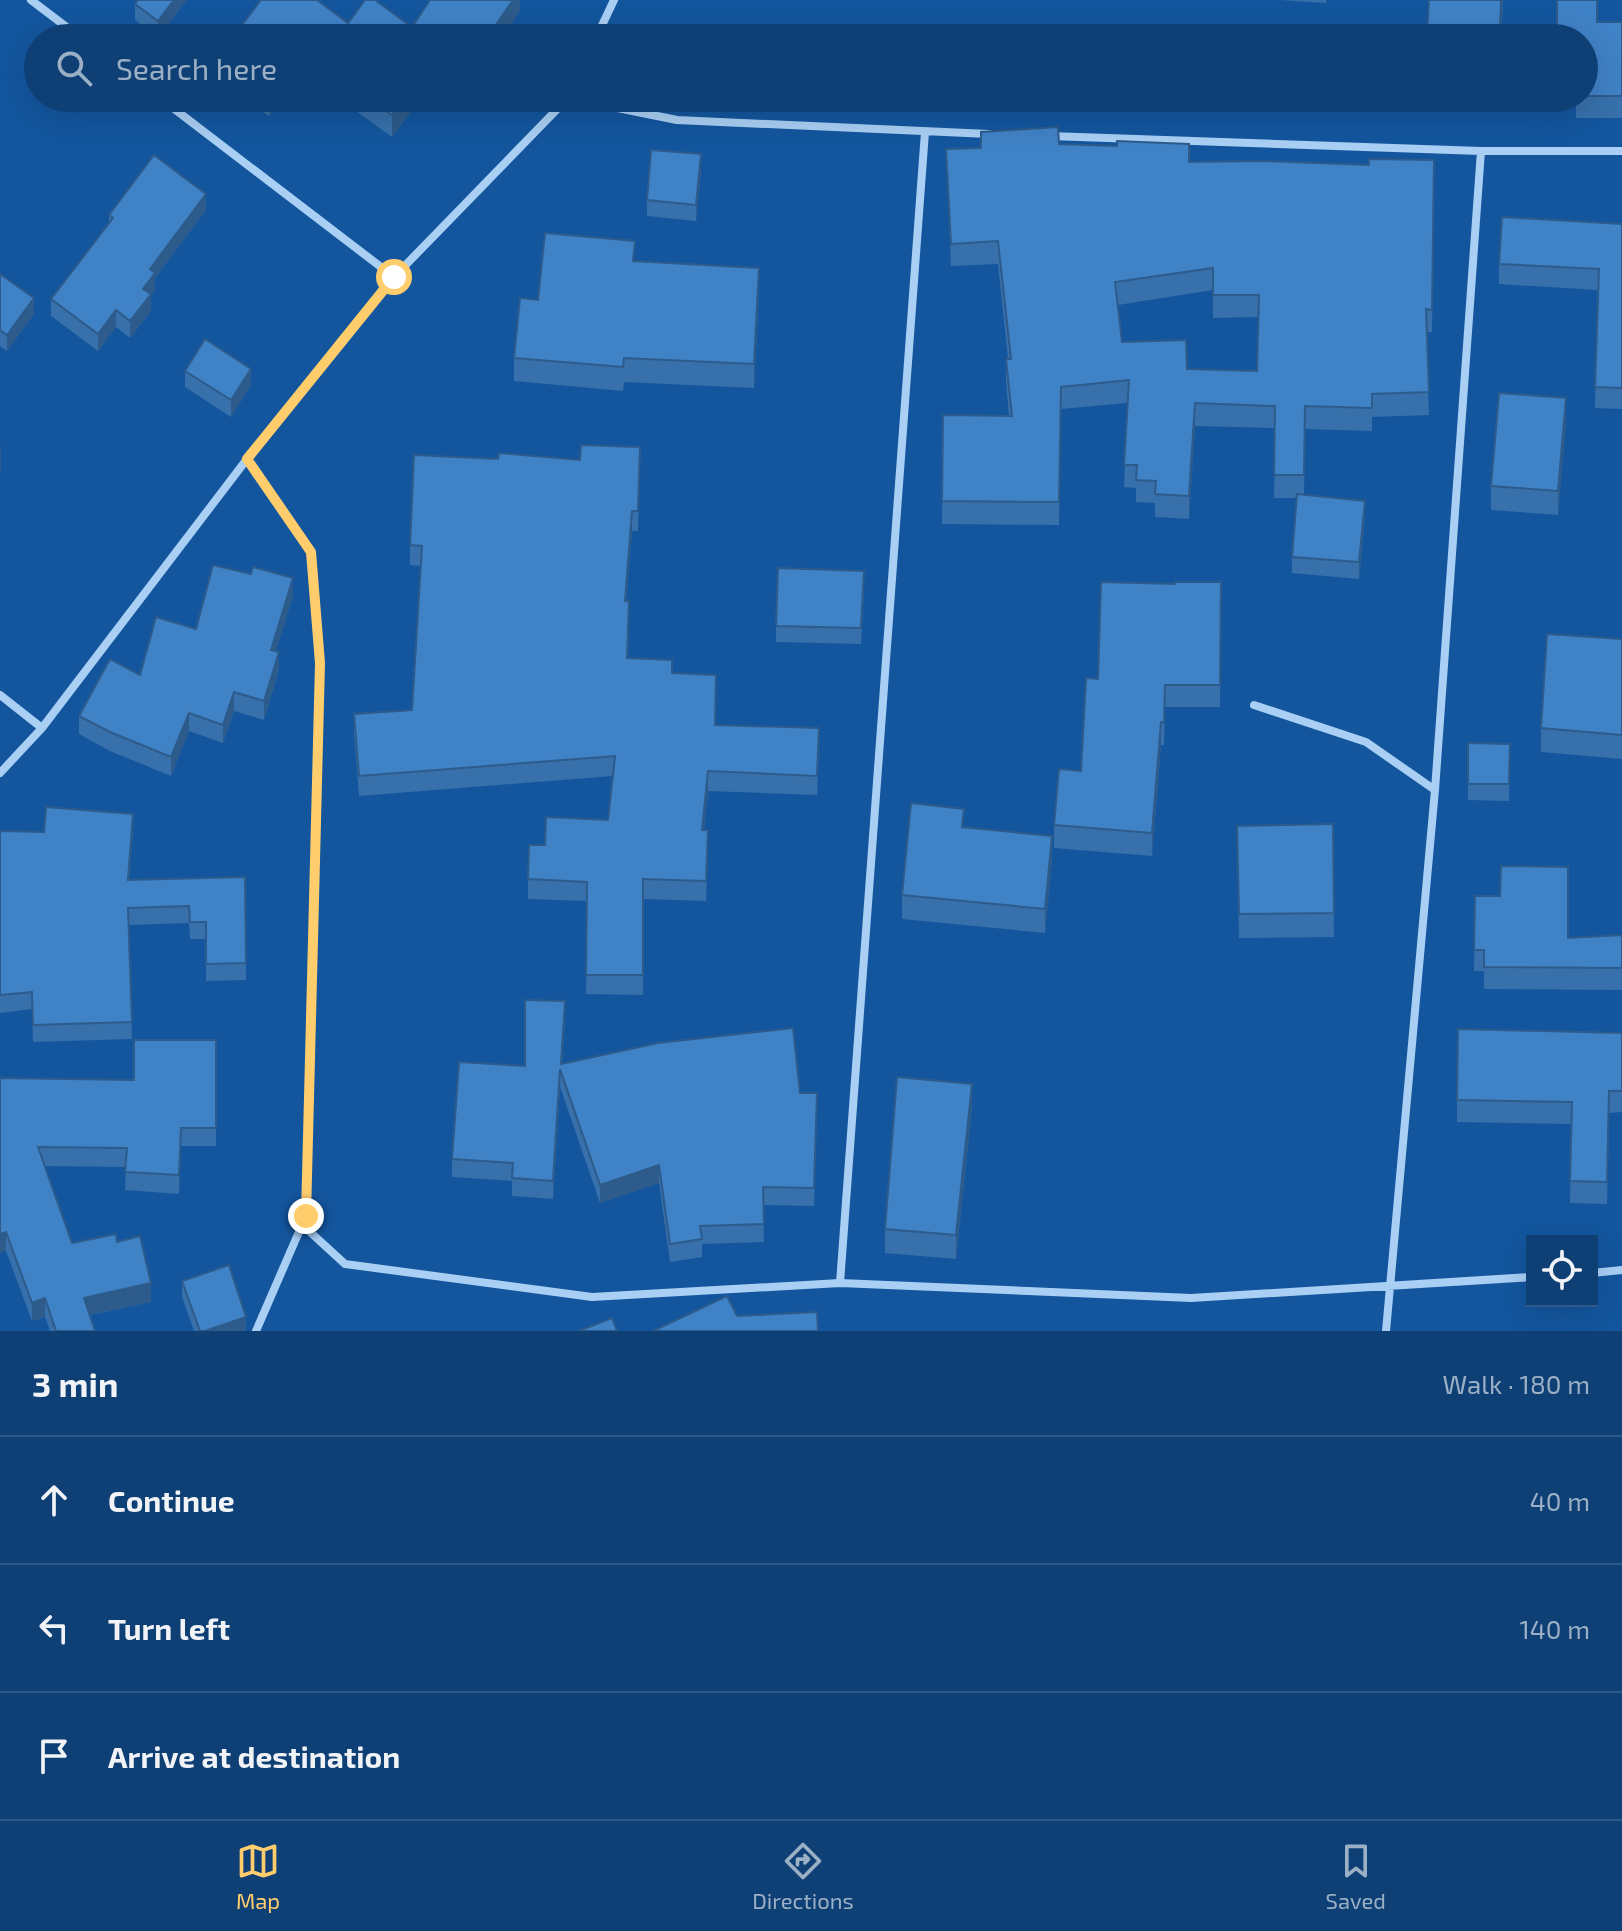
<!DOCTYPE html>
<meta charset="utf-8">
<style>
:root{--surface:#0e4076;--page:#17477b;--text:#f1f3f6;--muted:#9bafc5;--line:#2e5988;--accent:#ffcd6c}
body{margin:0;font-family:"Exo 2",sans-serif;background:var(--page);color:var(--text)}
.controls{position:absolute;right:24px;bottom:24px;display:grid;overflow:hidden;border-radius:0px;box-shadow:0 8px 32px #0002}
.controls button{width:72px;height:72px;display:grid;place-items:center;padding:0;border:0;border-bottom:2px solid var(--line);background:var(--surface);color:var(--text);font:40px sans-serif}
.stop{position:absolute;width:24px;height:24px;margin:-18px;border:6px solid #ffcd6c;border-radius:50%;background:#fff}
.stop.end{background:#ffcd6c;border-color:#fff;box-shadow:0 2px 8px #0008}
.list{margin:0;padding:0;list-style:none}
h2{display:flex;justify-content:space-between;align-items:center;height:104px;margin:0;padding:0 32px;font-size:34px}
h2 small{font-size:26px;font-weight:400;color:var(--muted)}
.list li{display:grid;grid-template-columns:52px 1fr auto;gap:24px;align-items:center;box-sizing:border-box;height:128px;padding:0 32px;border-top:2px solid var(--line)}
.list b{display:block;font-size:30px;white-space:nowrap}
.list em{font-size:26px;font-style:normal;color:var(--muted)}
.icon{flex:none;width:44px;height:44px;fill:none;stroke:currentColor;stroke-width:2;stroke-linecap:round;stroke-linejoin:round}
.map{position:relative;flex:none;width:1622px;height:1331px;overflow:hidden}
.search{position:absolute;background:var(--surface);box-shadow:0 8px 32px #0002;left:24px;right:24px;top:24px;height:88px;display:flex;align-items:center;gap:20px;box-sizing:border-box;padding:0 28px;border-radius:44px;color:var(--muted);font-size:30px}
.sheet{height:488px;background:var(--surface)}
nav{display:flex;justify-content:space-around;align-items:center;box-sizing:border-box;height:112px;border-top:2px solid var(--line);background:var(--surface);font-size:22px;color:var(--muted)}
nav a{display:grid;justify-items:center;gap:4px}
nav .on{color:var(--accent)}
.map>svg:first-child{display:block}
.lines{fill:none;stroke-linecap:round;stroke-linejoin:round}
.minor{stroke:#a9cff4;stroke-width:8}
.wall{fill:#3770aa;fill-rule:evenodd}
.shaded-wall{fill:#2d5b8b}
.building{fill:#4082c6;stroke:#2d5b8b;stroke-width:2;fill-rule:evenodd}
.route{stroke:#ffcd6c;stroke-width:10}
</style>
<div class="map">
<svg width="1622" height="1331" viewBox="0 0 1622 1331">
<rect width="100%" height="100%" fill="#13569e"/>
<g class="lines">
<path class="minor" d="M31 0 81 38
M596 38 614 0
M160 98 394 277
M568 98 677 120 989 134
M1050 136 1481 151H1622
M247 459 311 552 320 663 306 1216 309 1231 345 1264 592 1297 840 1283 1191 1298 1532 1277
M0 695 42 728
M1254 705 1366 742 1435 790
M0 773 42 728 247 459 394 277 568 98
M1592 1273 1622 1270
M840 1283 925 132
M256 1331 305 1218
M1386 1331 1435 790 1481 151"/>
</g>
<path class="wall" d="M138 0H187L158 37 135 20V4Z
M520 0V11L502 38H232L348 23 412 27Z
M1279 0H1326V3Z
M1429 0H1503L1501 38H1427Z
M1597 22H1622V118H1576V98H1584V38Z
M245 98H283L269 116Z
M338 98H421L392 137Z
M1059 144 1189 162 1369 165 1434 160 1432 332H1426L1429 415 1372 417V431L1305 429 1304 495 1365 517 1359 579 1292 573V557L1296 498H1274L1275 428 1195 426 1189 519 1155 517V503L1136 502V488L1124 487 1127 403 1061 409 1059 525 942 524 943 415 1009 416 1006 382V359H1008L998 264 951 266 946 149ZM1213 290V318L1258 317 1257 371 1187 369 1122 342 1118 305Z
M701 171 696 221 647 216V200Z
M206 210 155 278V290L151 295V311L130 338 116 327 98 351 51 316V299L109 223V215Z
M1622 224V409L1595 408 1598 290 1499 284V264Z
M635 262 759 292 754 388 624 382 623 391 514 381V358L538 300Z
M0 274 34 314 7 351 0 346Z
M185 371 251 385 231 417 185 387Z
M1566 422 1558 515 1491 510V486Z
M640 447 638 531H632L626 601 629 620 628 658 672 673 715 725 819 748 817 795 708 791 704 830 708 850 706 901 643 899V995L586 994 587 901 528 899V879L545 845 608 820 613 776 359 796 354 734V714L412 710 421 566 410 565V545L498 459 580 460Z
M1221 582 1220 707H1165L1164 745H1161L1152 856 1054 848V825L1081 771 1098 679 1175 584Z
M864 588 861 644 776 642V626Z
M293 596 276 651 279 670 264 720 234 711 223 743 189 731 171 776 110 751 79 734V716L140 675 196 629Z
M1622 639V759L1541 752V728Z
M1468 743 1510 744 1509 801 1468 800Z
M1333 824 1334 937 1239 938 1237 826Z
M964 828 1052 860 1045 933 902 919V895Z
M0 831 44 832 133 831 129 880 245 877 246 980 206 981V939H190L189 923 129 925 132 1039 33 1042 32 1009 0 1013Z
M1475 896 1568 938 1622 935V990L1484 989V971H1474Z
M565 1019 562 1064 800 1093H817L814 1206 763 1205 764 1242 702 1244V1257L670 1262 659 1183 600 1203 560 1087 553 1199 512 1196V1181L452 1177V1159Z
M1622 1033V1112L1609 1113 1607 1204 1570 1203 1571 1124 1457 1122V1100Z
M216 1040V1146H181L179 1194 125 1190 126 1167 44 1166 72 1243 117 1242 151 1302 90 1315 95 1331H50L45 1317 32 1321 6 1251 0 1078 134 1080Z
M972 1108 956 1259 885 1253V1229Z
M182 1281 246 1331H194L182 1297Z"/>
<path class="shaded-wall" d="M174 0H187L158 37V21Z
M513 0H520V11L502 38H487Z
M1501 0H1503L1500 38Z
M457 26V38H449Z
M269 98H283L269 116Z
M404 98H421L392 137V115Z
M701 154V171L696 221V205Z
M206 194V210L155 278V290L151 295V311L130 338V321L150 269Z
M759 268V292L754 388V364Z
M34 298V314L7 351V335Z
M116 310V327L98 351V334Z
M251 369V385L231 417V400Z
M1566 398V422L1558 515V491Z
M1195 403V426L1189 519V496Z
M1 446V470L0 472V448Z
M1365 501V517L1359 579V562Z
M632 511V531L625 620V601Z
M293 578V596L271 668V650Z
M279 652V670L264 720V701Z
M234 692V711L223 743V725Z
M189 713V731L171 776V757Z
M1161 722V745L1152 856V833Z
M708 771V791L702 850V830Z
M133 814V831L128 897V880Z
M1052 836V860L1045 933V909Z
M565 1001V1019L561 1072V1070Z
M560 1069V1087L553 1199V1181Z
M972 1084V1108L956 1259V1235Z
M181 1128V1146L179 1194V1175Z
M659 1165V1183L600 1203V1185Z
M6 1232V1251L0 1253V1234Z
M151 1283V1302L84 1316V1298Z
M45 1298V1317L32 1321V1303Z
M246 1317V1331H205Z"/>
<path class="building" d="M138 0H174L158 21 135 4Z
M261 0H317L348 23 365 0H375L412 27 430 0H513L487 38H475L457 26 449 38H232Z
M1429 0H1501L1500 30 1477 29V34L1427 32Z
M1557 0H1597V22H1622V96H1584V38H1557Z
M369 98H404L392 115Z
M1058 127 1059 144 1117 146V141L1189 144V162L1263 161 1369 165V159L1434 160 1432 310 1426 309 1429 392 1372 394V408L1305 406 1304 475H1274L1275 406 1195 403 1189 496 1155 494 1156 481 1136 480 1137 465H1124L1129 380 1061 387 1059 502 942 501 943 415 1012 416 1006 359H1011L998 241 951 244 946 149 981 148V132ZM1213 268V295H1259L1257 371 1187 369 1186 340 1122 342 1115 282Z
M651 150 701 154 696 205 647 200Z
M154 155 206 194 150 269 155 273 143 289 151 294 130 321 116 310 98 334 51 299 113 218 109 215Z
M1502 217 1622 224V388L1595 387 1599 269 1499 264Z
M545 233 635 241 633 261 759 268 754 364 624 358 623 367 514 358 520 298 538 300Z
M0 274 34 298 7 335 0 330Z
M205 339 251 369 231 400 185 371Z
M1499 393 1566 398 1558 491 1491 486Z
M581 445 640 447 638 511H632L625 601H629L627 658 672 660V673L716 675 715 725 819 728 817 776 708 771 702 830H708L706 881 643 879V975H586L587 882 528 879 529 845H545L546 817 608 820 615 756 359 776 354 714 412 710 422 546 410 545 414 455 498 459 499 453 580 460Z
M1297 494 1365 501 1359 562 1292 557Z
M213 565 251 574 253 567 293 578 271 650 279 652 264 701 234 692 223 725 189 713 171 757 110 732 79 716 110 659 140 675 156 617 196 629Z
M778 568 864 571 861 628 776 626Z
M1101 582 1175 584V582H1221L1220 685H1165L1164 723 1161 722 1152 833 1054 825 1059 769 1081 771 1086 678 1098 679Z
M1547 634 1622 639V735L1541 728Z
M1468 743 1510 744 1509 784H1468Z
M911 803 964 809 962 827 1052 836 1045 909 902 895Z
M46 807 133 814 128 880 245 877 246 963 206 964V922H190L189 906 128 908 132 1022 33 1025 32 992 0 995V831L44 832Z
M1333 824 1334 913 1239 914 1237 826Z
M1501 866 1568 867V938L1622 935V968L1484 967V950H1474L1475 896H1500Z
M525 1000 565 1001 561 1064 658 1043 793 1028 800 1093H817L814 1188 763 1187 764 1224 700 1226 702 1239 670 1244 659 1165 600 1185 560 1069 553 1181 512 1178 513 1163 452 1159 459 1062 525 1066Z
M1458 1029 1622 1033V1091H1609L1607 1182 1570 1181 1572 1102 1457 1100Z
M134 1040H216V1128H181L179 1175 125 1172 127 1148 38 1147 72 1243 116 1234 117 1242 140 1236 151 1283 84 1298 95 1331H56L45 1298 32 1303 6 1232 0 1234V1078L134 1080Z
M897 1077 972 1084 956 1235 885 1229Z
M229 1265 246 1317 205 1331H200L182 1281Z
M727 1296 737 1316 817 1312 818 1331H653Z
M612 1318 617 1331H579Z"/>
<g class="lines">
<path class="route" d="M306 1216 320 663 311 552 247 459 394 277"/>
</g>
</svg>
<div class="controls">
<button><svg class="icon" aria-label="locate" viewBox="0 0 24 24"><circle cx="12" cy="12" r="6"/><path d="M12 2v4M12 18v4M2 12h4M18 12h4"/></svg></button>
</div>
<div class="stop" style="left:394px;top:277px"></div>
<div class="stop end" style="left:306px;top:1216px"></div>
<div class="search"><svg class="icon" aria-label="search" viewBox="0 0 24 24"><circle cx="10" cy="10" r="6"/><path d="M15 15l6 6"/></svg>Search here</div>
</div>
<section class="sheet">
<h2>3 min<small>Walk · 180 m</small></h2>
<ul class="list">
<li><svg class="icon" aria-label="ahead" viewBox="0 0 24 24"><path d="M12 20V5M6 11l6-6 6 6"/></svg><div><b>Continue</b></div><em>40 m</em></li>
<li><svg class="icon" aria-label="left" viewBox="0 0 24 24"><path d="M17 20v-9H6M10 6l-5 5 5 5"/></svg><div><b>Turn left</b></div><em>140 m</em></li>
<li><svg class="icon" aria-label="arrive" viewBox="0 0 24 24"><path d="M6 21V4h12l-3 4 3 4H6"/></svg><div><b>Arrive at destination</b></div></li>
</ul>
</section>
<nav>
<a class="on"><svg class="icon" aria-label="map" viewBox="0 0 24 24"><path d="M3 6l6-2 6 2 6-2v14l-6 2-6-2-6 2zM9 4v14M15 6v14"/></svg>Map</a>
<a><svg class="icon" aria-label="directions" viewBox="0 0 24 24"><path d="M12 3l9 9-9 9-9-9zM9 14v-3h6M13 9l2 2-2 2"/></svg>Directions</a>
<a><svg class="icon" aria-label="saved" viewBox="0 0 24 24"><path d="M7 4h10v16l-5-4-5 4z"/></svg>Saved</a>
</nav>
